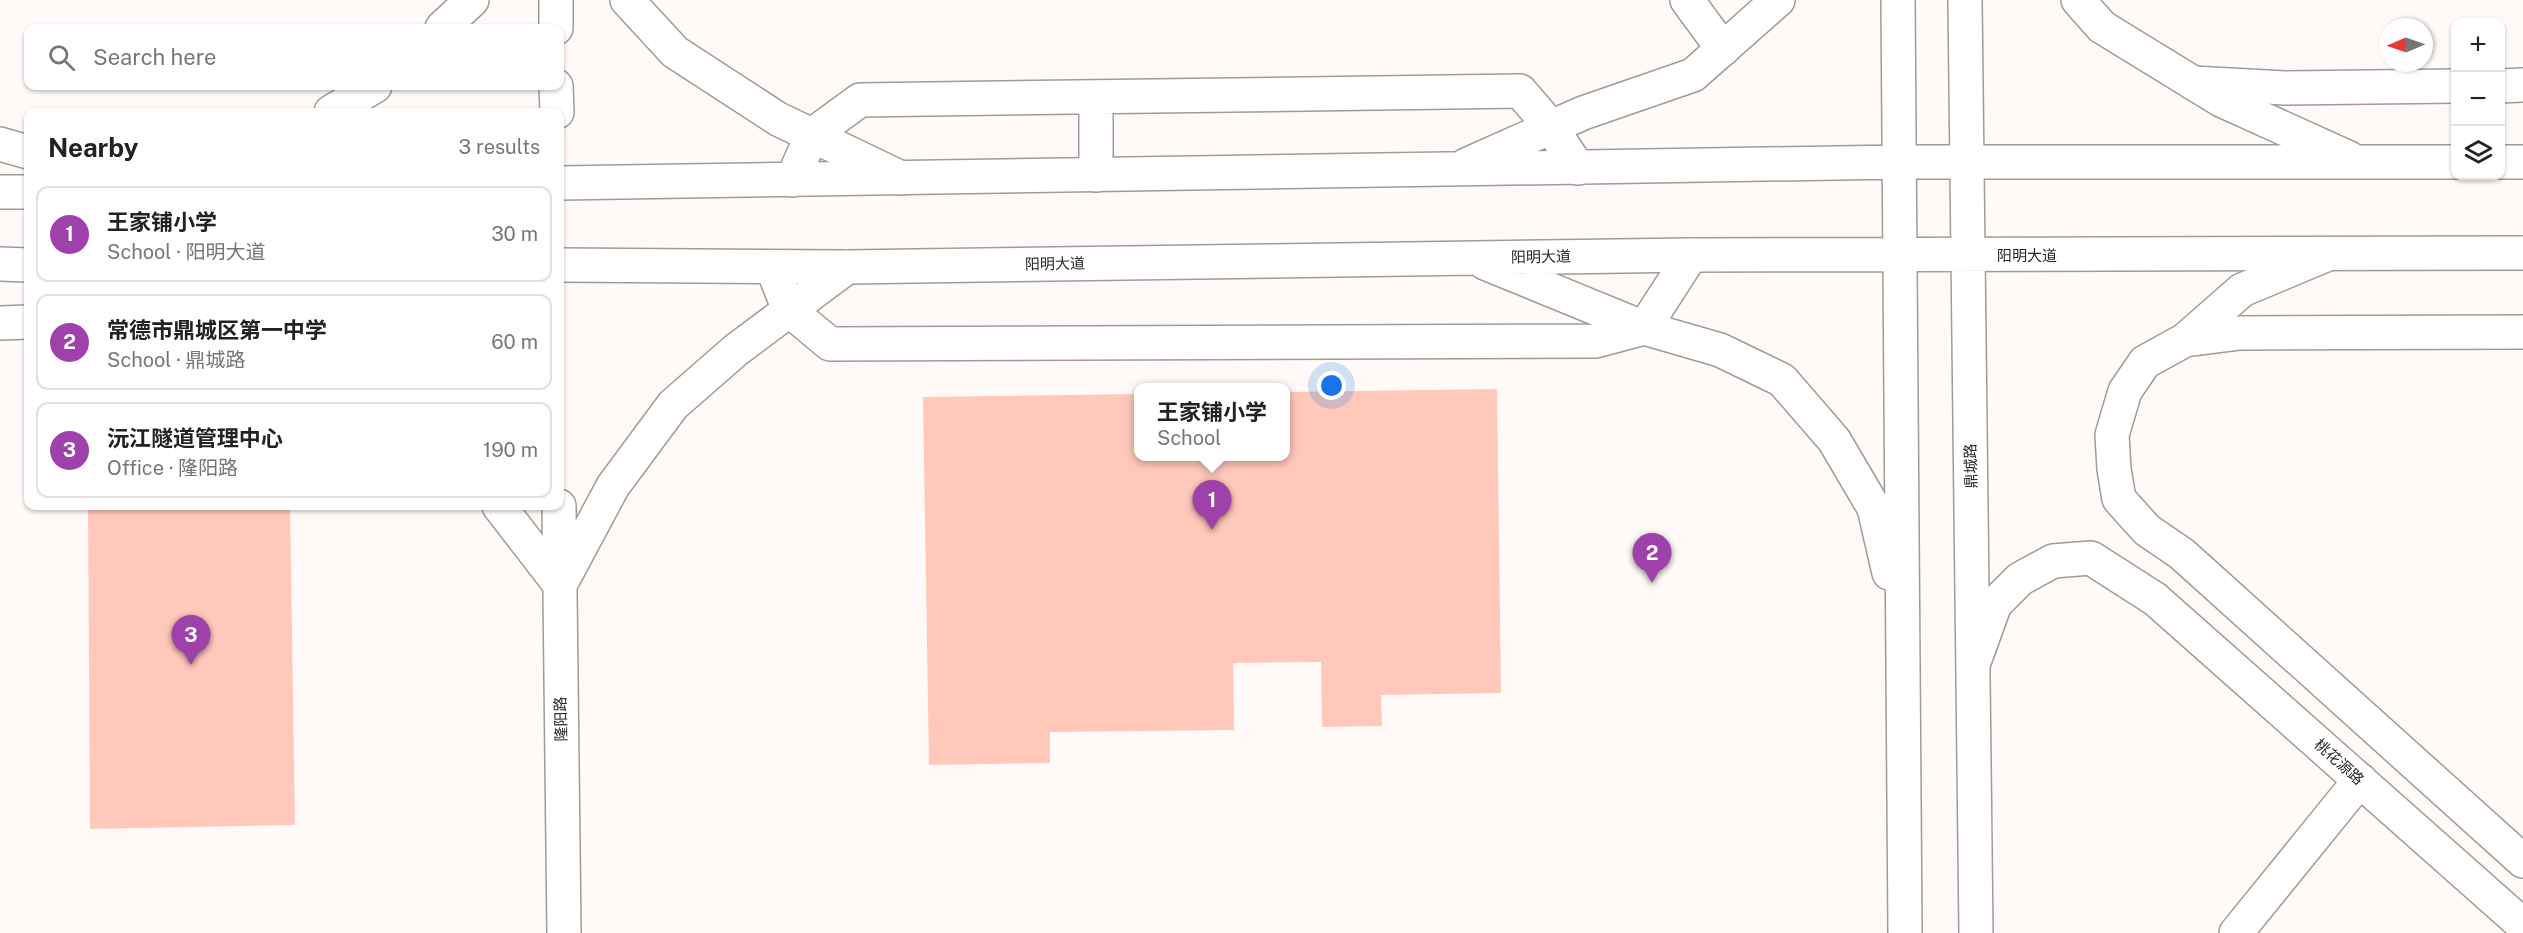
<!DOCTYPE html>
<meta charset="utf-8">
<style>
:root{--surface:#fff;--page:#f2f2f2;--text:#222;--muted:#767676;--line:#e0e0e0;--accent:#9f41aa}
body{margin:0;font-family:"Public Sans","Noto Sans SC",sans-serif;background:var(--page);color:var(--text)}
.controls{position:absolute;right:18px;top:18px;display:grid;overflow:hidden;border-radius:12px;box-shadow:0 2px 4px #0004}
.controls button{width:54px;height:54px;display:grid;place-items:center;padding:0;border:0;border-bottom:2px solid var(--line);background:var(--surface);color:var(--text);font:30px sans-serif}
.compass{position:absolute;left:2379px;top:18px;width:54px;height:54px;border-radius:50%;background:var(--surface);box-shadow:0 2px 4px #0004;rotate:268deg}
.you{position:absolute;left:1332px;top:386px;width:21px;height:21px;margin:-15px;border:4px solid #fff;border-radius:50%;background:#1a73e8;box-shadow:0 0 0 9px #1a73e833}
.badge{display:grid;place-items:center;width:39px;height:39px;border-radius:50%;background:var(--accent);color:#fff;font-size:20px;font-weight:700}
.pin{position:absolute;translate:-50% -50px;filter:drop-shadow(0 2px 3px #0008)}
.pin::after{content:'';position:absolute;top:32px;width:21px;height:18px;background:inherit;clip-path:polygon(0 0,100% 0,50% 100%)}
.popup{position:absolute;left:1134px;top:383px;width:156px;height:78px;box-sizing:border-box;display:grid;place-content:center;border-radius:12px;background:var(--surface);filter:drop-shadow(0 2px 4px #0005);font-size:20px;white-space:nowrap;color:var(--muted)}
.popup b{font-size:22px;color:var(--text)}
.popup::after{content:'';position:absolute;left:50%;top:100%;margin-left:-12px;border:12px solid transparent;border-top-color:var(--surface)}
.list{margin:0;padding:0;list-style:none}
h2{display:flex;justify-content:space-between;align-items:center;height:78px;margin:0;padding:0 24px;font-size:26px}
h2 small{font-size:20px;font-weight:400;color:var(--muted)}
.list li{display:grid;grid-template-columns:39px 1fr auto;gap:18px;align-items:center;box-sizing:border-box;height:96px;margin:0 12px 12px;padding:0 12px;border:2px solid var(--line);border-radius:12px}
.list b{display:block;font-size:22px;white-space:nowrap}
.list p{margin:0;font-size:20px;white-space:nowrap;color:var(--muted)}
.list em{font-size:20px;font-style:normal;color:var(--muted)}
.icon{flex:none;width:33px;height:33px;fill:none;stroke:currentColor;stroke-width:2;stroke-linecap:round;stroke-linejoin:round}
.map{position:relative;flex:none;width:2523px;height:933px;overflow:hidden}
.search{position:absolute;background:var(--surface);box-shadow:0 2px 4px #0004;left:24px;top:24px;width:540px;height:66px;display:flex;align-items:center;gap:15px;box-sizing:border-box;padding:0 21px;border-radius:12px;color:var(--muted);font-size:22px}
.panel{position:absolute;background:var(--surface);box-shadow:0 2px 4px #0004;left:24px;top:108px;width:540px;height:402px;border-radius:12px}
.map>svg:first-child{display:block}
.building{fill:#ffc8ba}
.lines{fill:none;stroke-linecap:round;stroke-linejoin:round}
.street-casing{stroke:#a29a97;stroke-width:36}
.secondary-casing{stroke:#a29a97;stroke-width:36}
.primary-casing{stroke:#a29a97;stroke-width:36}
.street{stroke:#fff;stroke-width:33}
.secondary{stroke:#fff;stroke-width:33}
.primary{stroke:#fff;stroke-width:33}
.labels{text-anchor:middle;stroke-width:4.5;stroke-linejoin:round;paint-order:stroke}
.street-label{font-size:15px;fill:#282524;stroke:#fff}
</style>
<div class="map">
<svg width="2523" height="933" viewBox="0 0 2523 933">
<rect width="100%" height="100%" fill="#fffaf7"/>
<path class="building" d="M1497 389 1501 693 1381 695 1382 726 1322 727 1321 662 1233 663 1234 730 1050 732V763L929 765 923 397 1138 394V456H1286V392Z
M88 506H290L295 825 90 829Z"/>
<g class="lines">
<g class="street-casing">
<path id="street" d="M1687 0 1723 49
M2236 933 2360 780"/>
</g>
<g class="secondary-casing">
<path id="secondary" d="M556 0V28
M627 0 675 52 778 119 901 178
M442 28 472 0
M2193 83 2285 88 2456 86
M556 86 557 112
M2500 86 2523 85
M331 112 375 86
M1096 175V97
M792 180 812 135 860 100 1520 91 1551 127 1578 168
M2328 254 2242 290 2185 340 2145 362 2125 391 2112 435 2114 469 2119 499 2147 530 2182 554 2523 861
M772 267 789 310 830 344 1595 341 1644 328 1691 255
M2185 340 2240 333 2523 332
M499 506 560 585 613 486 673 405 736 350 847 267
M559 506 564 933
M1974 662 1995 604 2020 579 2053 561 2091 558 2155 599 2523 925"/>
</g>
<g class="primary-casing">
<path id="primary" d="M1898 0 1905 933
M1965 0 1976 933
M2078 0 2102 27 2221 100 2349 158
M0 144 28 152
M2500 162H2523
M1466 165 1583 113 1693 75 1778 0
M560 183 1899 162H2456
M0 192H28
M1485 263 1644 328 1720 350 1782 380 1834 440 1874 508 1889 573
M0 264 28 265
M560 265 847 267 1691 255 2523 253
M0 323 28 322"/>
</g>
<use href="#street" class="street"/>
<use href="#secondary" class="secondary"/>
<use href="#primary" class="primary"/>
</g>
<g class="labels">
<g class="street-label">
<text x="2027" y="261">阳明大道</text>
<text transform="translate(1541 257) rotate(-1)" y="5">阳明大道</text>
<text transform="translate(1055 264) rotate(-1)" y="5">阳明大道</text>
<text transform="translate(1971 466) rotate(-91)" y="5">鼎城路</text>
<text transform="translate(561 719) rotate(-91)" y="5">隆阳路</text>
<text transform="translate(2339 762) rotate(42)" y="5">桃花源路</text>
</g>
</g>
</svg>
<div class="controls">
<button>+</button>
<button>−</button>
<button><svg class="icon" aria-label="layers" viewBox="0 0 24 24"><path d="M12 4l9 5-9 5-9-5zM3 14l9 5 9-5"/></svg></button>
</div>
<svg class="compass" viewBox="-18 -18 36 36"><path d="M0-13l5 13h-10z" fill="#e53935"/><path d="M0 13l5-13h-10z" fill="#767676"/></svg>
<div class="you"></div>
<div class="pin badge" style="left:1212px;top:530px">1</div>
<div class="popup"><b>王家铺小学</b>School</div>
<div class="pin badge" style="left:1652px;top:583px">2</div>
<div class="pin badge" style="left:191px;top:665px">3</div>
<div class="search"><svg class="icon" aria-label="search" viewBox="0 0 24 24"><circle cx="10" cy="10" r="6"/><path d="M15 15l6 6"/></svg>Search here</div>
<section class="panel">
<h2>Nearby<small>3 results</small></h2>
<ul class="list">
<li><span class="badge">1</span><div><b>王家铺小学</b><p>School · 阳明大道</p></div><em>30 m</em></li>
<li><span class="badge">2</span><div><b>常德市鼎城区第一中学</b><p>School · 鼎城路</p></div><em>60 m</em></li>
<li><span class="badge">3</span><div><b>沅江隧道管理中心</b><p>Office · 隆阳路</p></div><em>190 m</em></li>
</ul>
</section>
</div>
